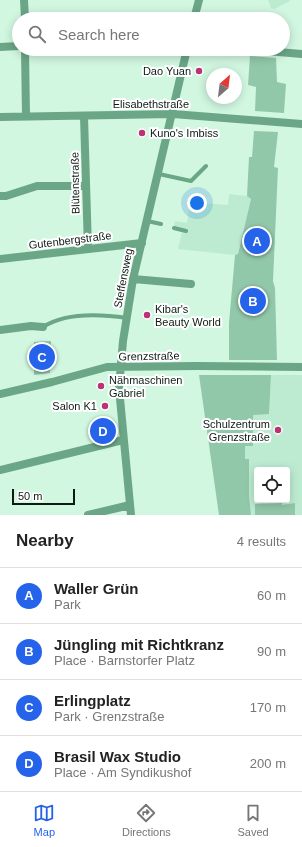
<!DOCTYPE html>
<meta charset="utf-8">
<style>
:root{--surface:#fff;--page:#f2f2f2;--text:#222;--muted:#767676;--line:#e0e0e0;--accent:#2563eb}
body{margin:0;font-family:Arial,sans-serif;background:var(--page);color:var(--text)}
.controls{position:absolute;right:12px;bottom:12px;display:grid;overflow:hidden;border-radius:4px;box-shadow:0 2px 10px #0003}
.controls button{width:36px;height:36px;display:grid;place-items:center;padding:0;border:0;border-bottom:1px solid var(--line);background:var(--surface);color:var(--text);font:20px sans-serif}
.compass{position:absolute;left:206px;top:68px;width:36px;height:36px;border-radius:50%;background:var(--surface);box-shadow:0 2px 10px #0003;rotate:28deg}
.scale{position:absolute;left:12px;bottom:10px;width:63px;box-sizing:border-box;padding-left:4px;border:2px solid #0e1b14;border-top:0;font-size:11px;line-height:14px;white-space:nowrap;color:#0e1b14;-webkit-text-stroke:3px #fff;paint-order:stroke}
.you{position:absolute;left:197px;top:203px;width:14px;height:14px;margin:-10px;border:3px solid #fff;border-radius:50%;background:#1a73e8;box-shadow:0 0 0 6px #1a73e833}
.badge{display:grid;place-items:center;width:26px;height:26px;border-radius:50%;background:var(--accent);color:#fff;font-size:13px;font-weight:700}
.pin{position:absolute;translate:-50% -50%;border:2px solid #fff;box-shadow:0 1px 4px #0006}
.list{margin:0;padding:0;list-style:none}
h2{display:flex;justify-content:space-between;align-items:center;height:52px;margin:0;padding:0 16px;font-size:17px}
h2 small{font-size:13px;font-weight:400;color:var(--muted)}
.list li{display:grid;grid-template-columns:26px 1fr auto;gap:12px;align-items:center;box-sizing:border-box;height:56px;padding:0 16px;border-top:1px solid var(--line)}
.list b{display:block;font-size:15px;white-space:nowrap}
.list p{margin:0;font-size:13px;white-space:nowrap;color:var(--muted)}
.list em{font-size:13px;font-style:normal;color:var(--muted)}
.icon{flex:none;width:22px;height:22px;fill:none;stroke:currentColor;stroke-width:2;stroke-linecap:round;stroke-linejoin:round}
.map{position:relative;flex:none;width:302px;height:515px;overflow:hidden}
.search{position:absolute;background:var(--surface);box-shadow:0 2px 10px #0003;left:12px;right:12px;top:12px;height:44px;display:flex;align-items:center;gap:10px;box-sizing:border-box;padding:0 14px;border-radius:22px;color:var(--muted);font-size:15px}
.sheet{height:276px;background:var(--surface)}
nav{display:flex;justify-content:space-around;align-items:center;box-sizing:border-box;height:56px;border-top:1px solid var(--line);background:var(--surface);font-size:11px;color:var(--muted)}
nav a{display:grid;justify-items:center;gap:2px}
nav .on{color:var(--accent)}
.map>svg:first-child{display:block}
.built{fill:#bdebd1;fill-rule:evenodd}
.green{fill:#92c8aa}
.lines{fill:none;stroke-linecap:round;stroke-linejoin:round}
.lane{stroke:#6ba687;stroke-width:4}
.street{stroke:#6ba687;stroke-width:8}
.poi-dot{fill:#b93375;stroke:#fff;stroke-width:1.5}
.labels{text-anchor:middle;stroke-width:4;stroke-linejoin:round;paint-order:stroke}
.poi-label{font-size:11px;fill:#0e1b14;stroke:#fff;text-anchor:end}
.street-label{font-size:11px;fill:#0e1b14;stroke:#fff}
</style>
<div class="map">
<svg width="302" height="515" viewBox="0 0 302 515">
<rect width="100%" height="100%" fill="#d1f7e1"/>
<path class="built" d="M268 0H289L290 1 274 9 271 8Z
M229 194 247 196 251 199 238 254 235 255 178 249 182 232 173 230 175 221 187 223 190 202 228 205Z
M271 375H302V515H251L245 459V446L253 445V414H269ZM257 470H287V500H257Z"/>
<path class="green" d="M250 56 276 58 277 82 286 84 284 113 255 111 256 87 248 85Z
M254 131 278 132 274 167 278 168 273 281 275 288 277 360H229V323L235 255 238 254 251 199 247 196 249 157H252Z
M51 341 50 373 34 375V342Z
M199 375H271L269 414 253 415V446H245V459H249V496L251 515H219Z
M282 503V505L295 503V515H255V504Z"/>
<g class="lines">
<path class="lane" d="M159 174 191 181 206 166
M147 221 161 224
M174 228 186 231
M43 327C66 312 100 314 127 318"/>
<path class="street" d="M24 0 25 19
M194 19 199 0
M0 47 19 46
M25 49 26 116
M242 49 302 54
M84 116 88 249
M0 117 173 114 302 124
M0 196H6L37 186H86
M0 259 142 243
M133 279 191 284
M0 330 31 326 43 327
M0 394 52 382 107 367 197 366 302 367
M0 470 123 440
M88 515 130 505
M131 515 119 388 123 341 133 279 187 49"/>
</g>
<g class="poi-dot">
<circle cx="199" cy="71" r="4"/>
<circle cx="142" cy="133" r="4"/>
<circle cx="147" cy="315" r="4"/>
<circle cx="101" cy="386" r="4"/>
<circle cx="105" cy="406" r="4"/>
<circle cx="278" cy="430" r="4"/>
</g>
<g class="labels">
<g class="poi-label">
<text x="191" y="75">Dao Yuan</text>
<text x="150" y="137" text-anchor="start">Kuno's Imbiss</text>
<text x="155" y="313" text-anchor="start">Kibar's<tspan x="155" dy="13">Beauty World</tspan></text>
<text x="109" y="384" text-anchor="start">Nähmaschinen<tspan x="109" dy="13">Gabriel</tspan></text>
<text x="97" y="410">Salon K1</text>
<text x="270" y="428">Schulzentrum<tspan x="270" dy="13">Grenzstraße</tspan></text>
</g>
<g class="street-label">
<text x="151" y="108">Elisabethstraße</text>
<text transform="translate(75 183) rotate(-91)" y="4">Blütenstraße</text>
<text transform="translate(70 240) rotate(-7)" y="4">Gutenbergstraße</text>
<text transform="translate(123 278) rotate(-79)" y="4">Steffensweg</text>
<text transform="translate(149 356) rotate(-1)" y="4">Grenzstraße</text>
</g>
</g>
</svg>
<div class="controls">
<button><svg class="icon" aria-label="locate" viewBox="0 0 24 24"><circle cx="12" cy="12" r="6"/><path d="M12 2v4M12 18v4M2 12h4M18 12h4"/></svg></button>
</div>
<svg class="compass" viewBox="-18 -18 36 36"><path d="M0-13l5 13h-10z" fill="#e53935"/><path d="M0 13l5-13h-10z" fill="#767676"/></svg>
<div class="scale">50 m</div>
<div class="you"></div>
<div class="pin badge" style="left:257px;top:241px">A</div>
<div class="pin badge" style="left:253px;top:301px">B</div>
<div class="pin badge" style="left:42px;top:357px">C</div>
<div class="pin badge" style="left:103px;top:431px">D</div>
<div class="search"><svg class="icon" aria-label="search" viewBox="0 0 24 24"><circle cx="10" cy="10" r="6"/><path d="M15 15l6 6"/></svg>Search here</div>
</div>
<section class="sheet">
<h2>Nearby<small>4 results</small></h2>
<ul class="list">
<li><span class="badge">A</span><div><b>Waller Grün</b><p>Park</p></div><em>60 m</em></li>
<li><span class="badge">B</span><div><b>Jüngling mit Richtkranz</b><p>Place · Barnstorfer Platz</p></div><em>90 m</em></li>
<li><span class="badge">C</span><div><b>Erlingplatz</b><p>Park · Grenzstraße</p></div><em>170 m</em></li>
<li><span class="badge">D</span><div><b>Brasil Wax Studio</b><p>Place · Am Syndikushof</p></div><em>200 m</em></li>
</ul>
</section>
<nav>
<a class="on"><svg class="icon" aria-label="map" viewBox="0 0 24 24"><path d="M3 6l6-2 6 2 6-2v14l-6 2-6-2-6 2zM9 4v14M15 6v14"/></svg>Map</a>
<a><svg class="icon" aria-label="directions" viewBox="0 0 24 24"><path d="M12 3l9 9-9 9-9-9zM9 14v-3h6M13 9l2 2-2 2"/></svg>Directions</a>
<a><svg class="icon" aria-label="saved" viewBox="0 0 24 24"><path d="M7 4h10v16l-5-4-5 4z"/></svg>Saved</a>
</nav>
